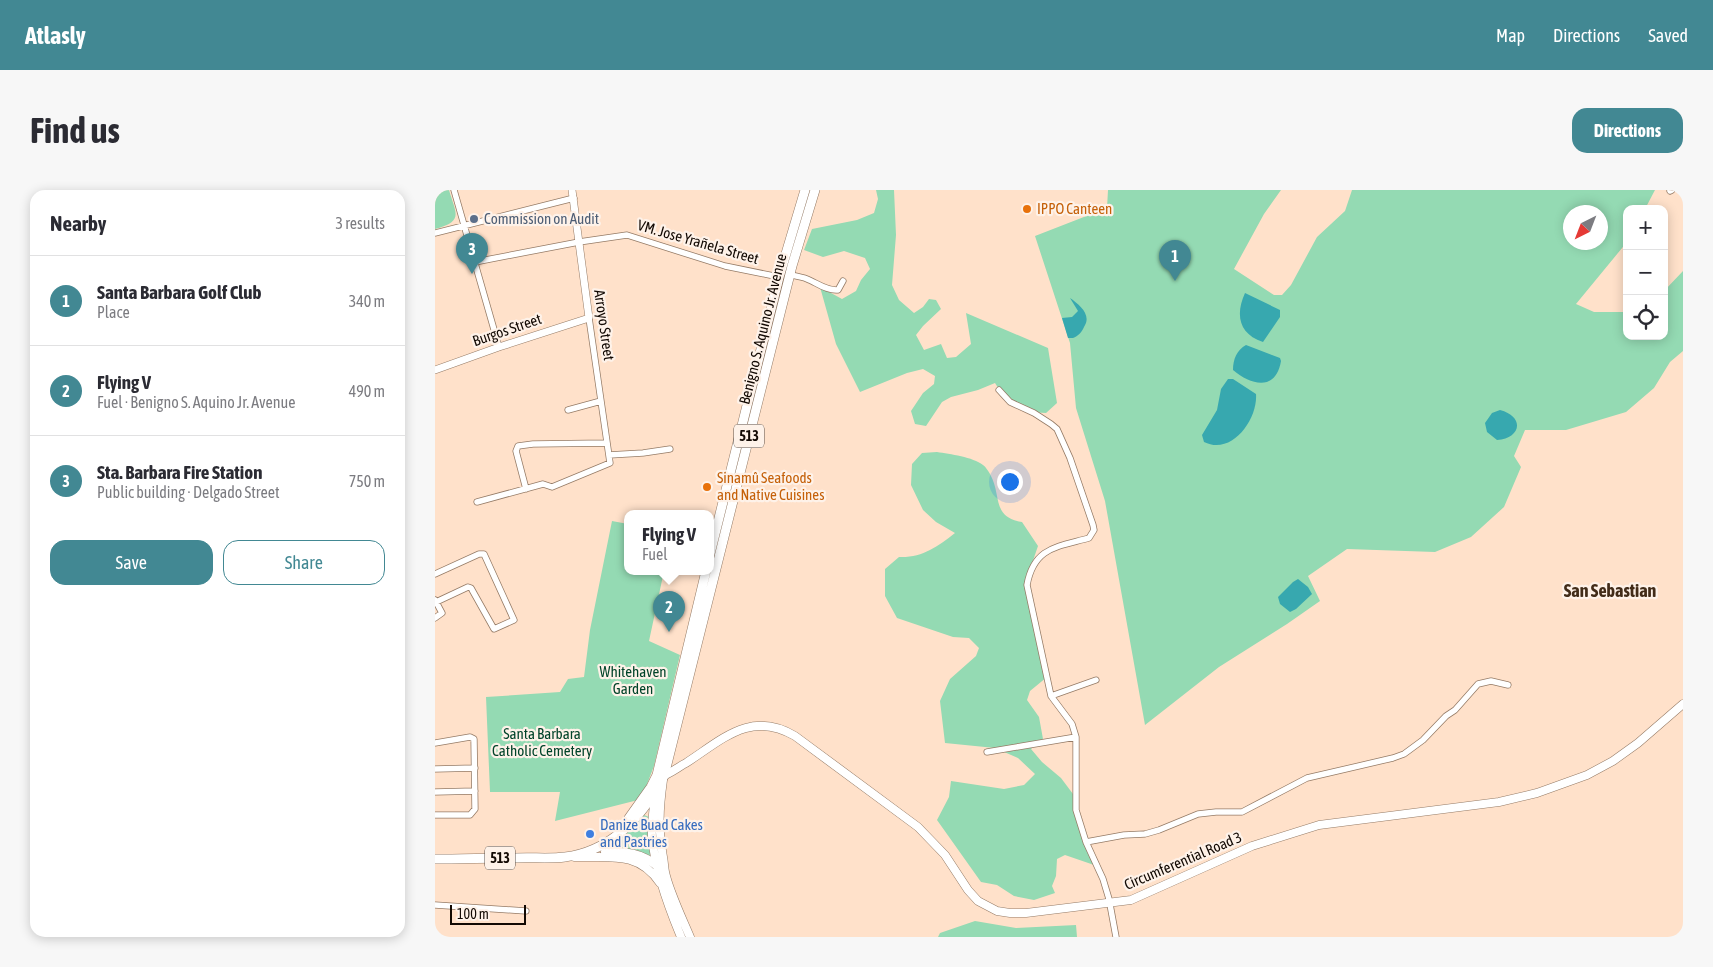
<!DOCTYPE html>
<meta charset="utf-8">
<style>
:root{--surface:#fff;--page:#f7f7f7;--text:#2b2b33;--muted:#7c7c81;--line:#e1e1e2;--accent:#428893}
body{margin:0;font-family:"Asap Condensed",sans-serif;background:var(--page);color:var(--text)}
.controls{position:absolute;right:15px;top:15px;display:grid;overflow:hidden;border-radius:10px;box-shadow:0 2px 12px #0003}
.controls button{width:45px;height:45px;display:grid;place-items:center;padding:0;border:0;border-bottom:1px solid var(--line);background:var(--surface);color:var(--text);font:25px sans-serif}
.compass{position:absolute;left:1128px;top:15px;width:45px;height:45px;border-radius:50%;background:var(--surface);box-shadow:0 2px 12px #0003;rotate:222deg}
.scale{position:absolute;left:15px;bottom:12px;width:76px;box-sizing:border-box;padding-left:5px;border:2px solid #120903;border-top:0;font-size:14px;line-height:18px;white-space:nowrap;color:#120903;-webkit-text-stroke:4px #fef2e9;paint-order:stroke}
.you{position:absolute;left:574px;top:291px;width:18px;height:18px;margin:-12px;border:4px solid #fff;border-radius:50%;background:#1a73e8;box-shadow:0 0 0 8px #1a73e833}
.badge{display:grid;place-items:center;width:32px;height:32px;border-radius:50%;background:var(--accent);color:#fff;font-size:16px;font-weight:700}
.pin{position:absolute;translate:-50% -41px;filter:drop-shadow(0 1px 2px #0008)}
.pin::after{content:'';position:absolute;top:26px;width:18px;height:15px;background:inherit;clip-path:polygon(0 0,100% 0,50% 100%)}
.popup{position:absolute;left:189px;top:320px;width:90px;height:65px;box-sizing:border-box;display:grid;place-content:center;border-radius:10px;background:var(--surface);filter:drop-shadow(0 1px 4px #0005);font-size:16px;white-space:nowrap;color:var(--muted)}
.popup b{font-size:19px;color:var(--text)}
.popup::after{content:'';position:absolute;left:50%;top:100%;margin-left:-10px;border:10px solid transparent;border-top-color:var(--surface)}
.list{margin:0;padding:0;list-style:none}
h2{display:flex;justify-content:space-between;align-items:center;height:65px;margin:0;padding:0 20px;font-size:21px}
h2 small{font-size:16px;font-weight:400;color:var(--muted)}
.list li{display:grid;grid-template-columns:32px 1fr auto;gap:15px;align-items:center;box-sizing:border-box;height:90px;padding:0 20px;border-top:1px solid var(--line)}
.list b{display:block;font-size:19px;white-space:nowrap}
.list p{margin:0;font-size:16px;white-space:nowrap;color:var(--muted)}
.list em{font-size:16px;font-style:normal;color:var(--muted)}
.actions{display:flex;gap:10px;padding:15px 20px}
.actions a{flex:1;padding:11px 0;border:1px solid var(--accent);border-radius:15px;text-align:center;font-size:18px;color:var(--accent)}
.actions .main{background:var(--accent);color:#fff}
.icon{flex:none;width:28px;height:28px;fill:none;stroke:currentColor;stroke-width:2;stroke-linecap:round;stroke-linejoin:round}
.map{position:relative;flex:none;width:1248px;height:747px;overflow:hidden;border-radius:15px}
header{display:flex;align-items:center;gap:30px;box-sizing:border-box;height:70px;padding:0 25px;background:var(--accent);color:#fff}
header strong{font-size:24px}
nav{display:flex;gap:28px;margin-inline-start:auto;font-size:18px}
.intro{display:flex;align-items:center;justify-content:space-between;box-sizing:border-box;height:120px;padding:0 30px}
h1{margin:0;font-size:35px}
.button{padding:12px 22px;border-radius:15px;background:var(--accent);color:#fff;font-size:18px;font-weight:700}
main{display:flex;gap:30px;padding:0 30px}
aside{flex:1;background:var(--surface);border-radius:15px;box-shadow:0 2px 12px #0003}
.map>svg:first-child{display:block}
.green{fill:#94dab3;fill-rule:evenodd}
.water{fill:#37a8af}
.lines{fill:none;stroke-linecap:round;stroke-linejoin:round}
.minor-casing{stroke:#957b66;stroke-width:7}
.tertiary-casing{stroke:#957b66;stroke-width:8}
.secondary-casing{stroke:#957b66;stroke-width:9}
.primary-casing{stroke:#957b66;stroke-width:10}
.minor{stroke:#fff;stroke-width:5.5}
.tertiary{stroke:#fff;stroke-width:7}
.secondary{stroke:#fff;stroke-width:8}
.primary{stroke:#fff;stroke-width:9}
.food-dot{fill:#e8710a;stroke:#fef2e9;stroke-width:2}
.service-dot{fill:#5c6f8a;stroke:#fef2e9;stroke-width:2}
.shop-dot{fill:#3f7fe0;stroke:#fef2e9;stroke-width:2}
.labels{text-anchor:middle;stroke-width:4.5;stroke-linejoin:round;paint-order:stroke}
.shield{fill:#fef2e9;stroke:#594f48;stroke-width:1}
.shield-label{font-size:14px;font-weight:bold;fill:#120903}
.food-label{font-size:15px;fill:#c56008;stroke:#fef2e9;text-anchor:start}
.service-label{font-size:15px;fill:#4e5e75;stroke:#fef2e9;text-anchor:start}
.street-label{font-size:15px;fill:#120903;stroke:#fef2e9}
.park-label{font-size:15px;fill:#004329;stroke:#fef2e9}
.shop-label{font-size:15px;fill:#366cbe;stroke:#fef2e9;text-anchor:start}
.quarter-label{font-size:18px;font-weight:bold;fill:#422c19;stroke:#fef2e9}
</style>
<header>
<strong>Atlasly</strong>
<nav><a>Map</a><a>Directions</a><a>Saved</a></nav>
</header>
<div class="intro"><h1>Find us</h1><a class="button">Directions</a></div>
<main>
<aside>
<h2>Nearby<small>3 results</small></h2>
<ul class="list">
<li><span class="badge">1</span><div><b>Santa Barbara Golf Club</b><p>Place</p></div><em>340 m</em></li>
<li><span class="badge">2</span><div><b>Flying V</b><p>Fuel · Benigno S. Aquino Jr. Avenue</p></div><em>490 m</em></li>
<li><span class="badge">3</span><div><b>Sta. Barbara Fire Station</b><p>Public building · Delgado Street</p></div><em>750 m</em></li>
</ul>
<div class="actions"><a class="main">Save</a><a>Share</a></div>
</aside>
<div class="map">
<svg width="1248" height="747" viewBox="0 0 1248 747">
<rect width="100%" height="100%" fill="#ffe1ca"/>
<path class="green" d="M0 0H14C21 24 29 31 0 39Z
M441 0H459L461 45 457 95 464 110 479 123 488 117 494 109 501 110 506 119 488 136 481 145 489 160 506 154 512 168 521 167 536 154 531 123 613 158 622 213 611 223 594 222 571 210 560 193 543 200 516 207 507 212 491 236 480 234 476 221 488 203 499 194 500 186 488 179 472 183 425 202 401 154 385 97 407 109 421 101 426 90 435 79 430 68 409 61 388 67 369 60 377 39 422 30 439 23 443 9Z
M673 0H846L829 24 799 79 839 105H847L856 95 882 47 910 21 917 0H1220L1210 19H1192V52L1141 114 1159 122H1192V146H1229V101L1248 81V161L1235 172 1219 198 1191 222 1131 240H1090L1079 266 1086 277 1069 317 1036 347 1000 362 912 359 873 386 885 411 852 434 784 477 710 535 670 311 641 218 635 153 600 46 672 18ZM1136 22H1166V52H1136Z
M502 262C515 264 538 267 548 275 551 277 553 281 555 284 567 305 556 327 587 332L603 356 591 391 612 487 595 501 592 510 604 527 608 549 596 559 607 572 626 588 638 604 639 622 662 676 630 665 622 669 621 686 617 696 620 703 599 710 579 706 562 695 546 692 502 630 514 607 516 591 569 599 589 595 600 584 583 568 560 558 510 553 505 511 515 489 541 466 544 458 534 448 518 447 462 428 450 406V379L464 367C487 368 502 357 520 343L501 332 488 320 476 295 477 274 487 263Z
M177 331 193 334V381H229L214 451 245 465 219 576 209 602 203 610 120 631 125 602H55L51 507 125 502 133 489 149 487 155 440Z
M209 625 214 627 216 664 214 666 200 660 177 658 178 653 192 643Z
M540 731 581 738 641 735 642 747H503L505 743Z"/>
<path class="water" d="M810 103 845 120V127L828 152C804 144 800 125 810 103Z
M635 108C645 115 657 125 649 137 647 142 643 146 638 148H633L627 128 637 127 643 121Z
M811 155 845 168 846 171C841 201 817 196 798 180 798 169 802 160 811 155Z
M793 189H798L821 204C823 229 797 266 769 252L767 245 782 220 786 199Z
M1065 220C1091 227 1085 249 1062 250L1052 242 1050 233 1057 223Z
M863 389 873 397 877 404 861 419 855 422 845 414 843 407 858 392Z"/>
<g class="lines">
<g class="minor-casing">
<path id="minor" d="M19 0 64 157
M1235 1 1237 0
M0 43 139 8
M40 72 144 52 192 45 290 76 344 87
M356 85C361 86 367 87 372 89 382 93 392 101 403 100L408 91
M564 200 575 212 599 223 616 234 622 239 635 268 658 335 659 340 654 348C622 357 599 357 592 395L616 506 637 534 641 547V620L651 652 668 689 674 709 681 747
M133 220 166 211
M174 265 208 263 235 259
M91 299 81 261 83 256 98 254 172 253
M42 312 108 294 117 297 175 273 154 128
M0 384 44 364H49L79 430 59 439 36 398 33 397 1 412
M0 410 7 423 0 428
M616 506 661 490
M0 553 35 547 39 549 40 619 35 625H0
M552 562 641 547
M0 579 40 578
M0 602 40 601
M651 652 689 645 710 644 724 640 763 624 781 622H807L872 588 958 568 969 564 988 550 1011 526 1020 520 1043 494 1056 491 1073 495
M0 715 91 721"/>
</g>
<g class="tertiary-casing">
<path id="tertiary" d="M0 180 64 157 154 128 137 0"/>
</g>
<g class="secondary-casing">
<path id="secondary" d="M227 586C235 584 243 577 251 573 288 549 316 520 360 546L483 637 510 665 533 700 543 711 562 721 575 723H591L696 710 817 656 884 635 1064 612 1102 603 1152 585 1178 571 1203 553 1248 514
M228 590C224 619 223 639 228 667 229 672 229 677 230 682 234 701 247 728 255 747
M221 601C219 617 216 632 217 647 220 681 233 716 246 747
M170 662C190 661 207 663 222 676
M139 667C173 668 203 660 225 693"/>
</g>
<g class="primary-casing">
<path id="primary" d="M275 364 344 87 370 0
M194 628 216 597 222 585 271 381
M0 669C27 669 53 668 80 668 96 667 114 669 130 667 177 661 208 626 229 586L357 76 380 0"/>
</g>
<use href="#minor" class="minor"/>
<use href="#tertiary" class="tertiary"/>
<use href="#secondary" class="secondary"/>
<use href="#primary" class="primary"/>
</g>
<g class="food-dot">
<circle cx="592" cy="19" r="5"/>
<circle cx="272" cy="297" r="5"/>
</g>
<circle class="service-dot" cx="39" cy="29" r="5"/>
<circle class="shop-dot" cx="155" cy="644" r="5"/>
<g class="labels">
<g class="shield">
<rect x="299" y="234.5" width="30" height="23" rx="4"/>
<rect x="50" y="656.5" width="30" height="23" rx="4"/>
</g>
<g class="shield-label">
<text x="314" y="251">513</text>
<text x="65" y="673">513</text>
</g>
<g class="food-label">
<text x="602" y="24">IPPO Canteen</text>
<text x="282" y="293">Sinamû Seafoods<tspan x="282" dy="17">and Native Cuisines</tspan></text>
</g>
<g class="service-label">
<text x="49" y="34">Commission on Audit</text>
</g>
<g class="street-label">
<text transform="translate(263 52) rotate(16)" y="5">VM. Jose Yrañela Street</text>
<text transform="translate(169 135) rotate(82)" y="5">Arroyo Street</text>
<text transform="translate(328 139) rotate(-76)" y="5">Benigno S. Aquino Jr. Avenue</text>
<text transform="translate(72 140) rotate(-19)" y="5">Burgos Street</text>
<text transform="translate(748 671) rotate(-23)" y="5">Circumferential Road 3</text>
</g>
<g class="park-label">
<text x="198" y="487">Whitehaven<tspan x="198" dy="17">Garden</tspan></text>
<text x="107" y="549">Santa Barbara<tspan x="107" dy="17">Catholic Cemetery</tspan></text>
</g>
<g class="shop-label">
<text x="165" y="640">Danize Buad Cakes<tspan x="165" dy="17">and Pastries</tspan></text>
</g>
<g class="quarter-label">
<text x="1175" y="407">San Sebastian</text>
</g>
</g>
</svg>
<div class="controls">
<button>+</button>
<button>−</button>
<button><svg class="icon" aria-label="locate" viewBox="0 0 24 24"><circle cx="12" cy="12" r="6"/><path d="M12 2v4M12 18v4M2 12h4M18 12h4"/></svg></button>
</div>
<svg class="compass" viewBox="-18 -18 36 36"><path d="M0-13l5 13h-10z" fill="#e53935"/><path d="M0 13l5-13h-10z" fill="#7c7c81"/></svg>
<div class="scale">100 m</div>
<div class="you"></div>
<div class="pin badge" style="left:740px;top:91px">1</div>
<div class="pin badge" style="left:234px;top:442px">2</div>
<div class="popup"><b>Flying V</b>Fuel</div>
<div class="pin badge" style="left:37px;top:84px">3</div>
</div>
</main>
